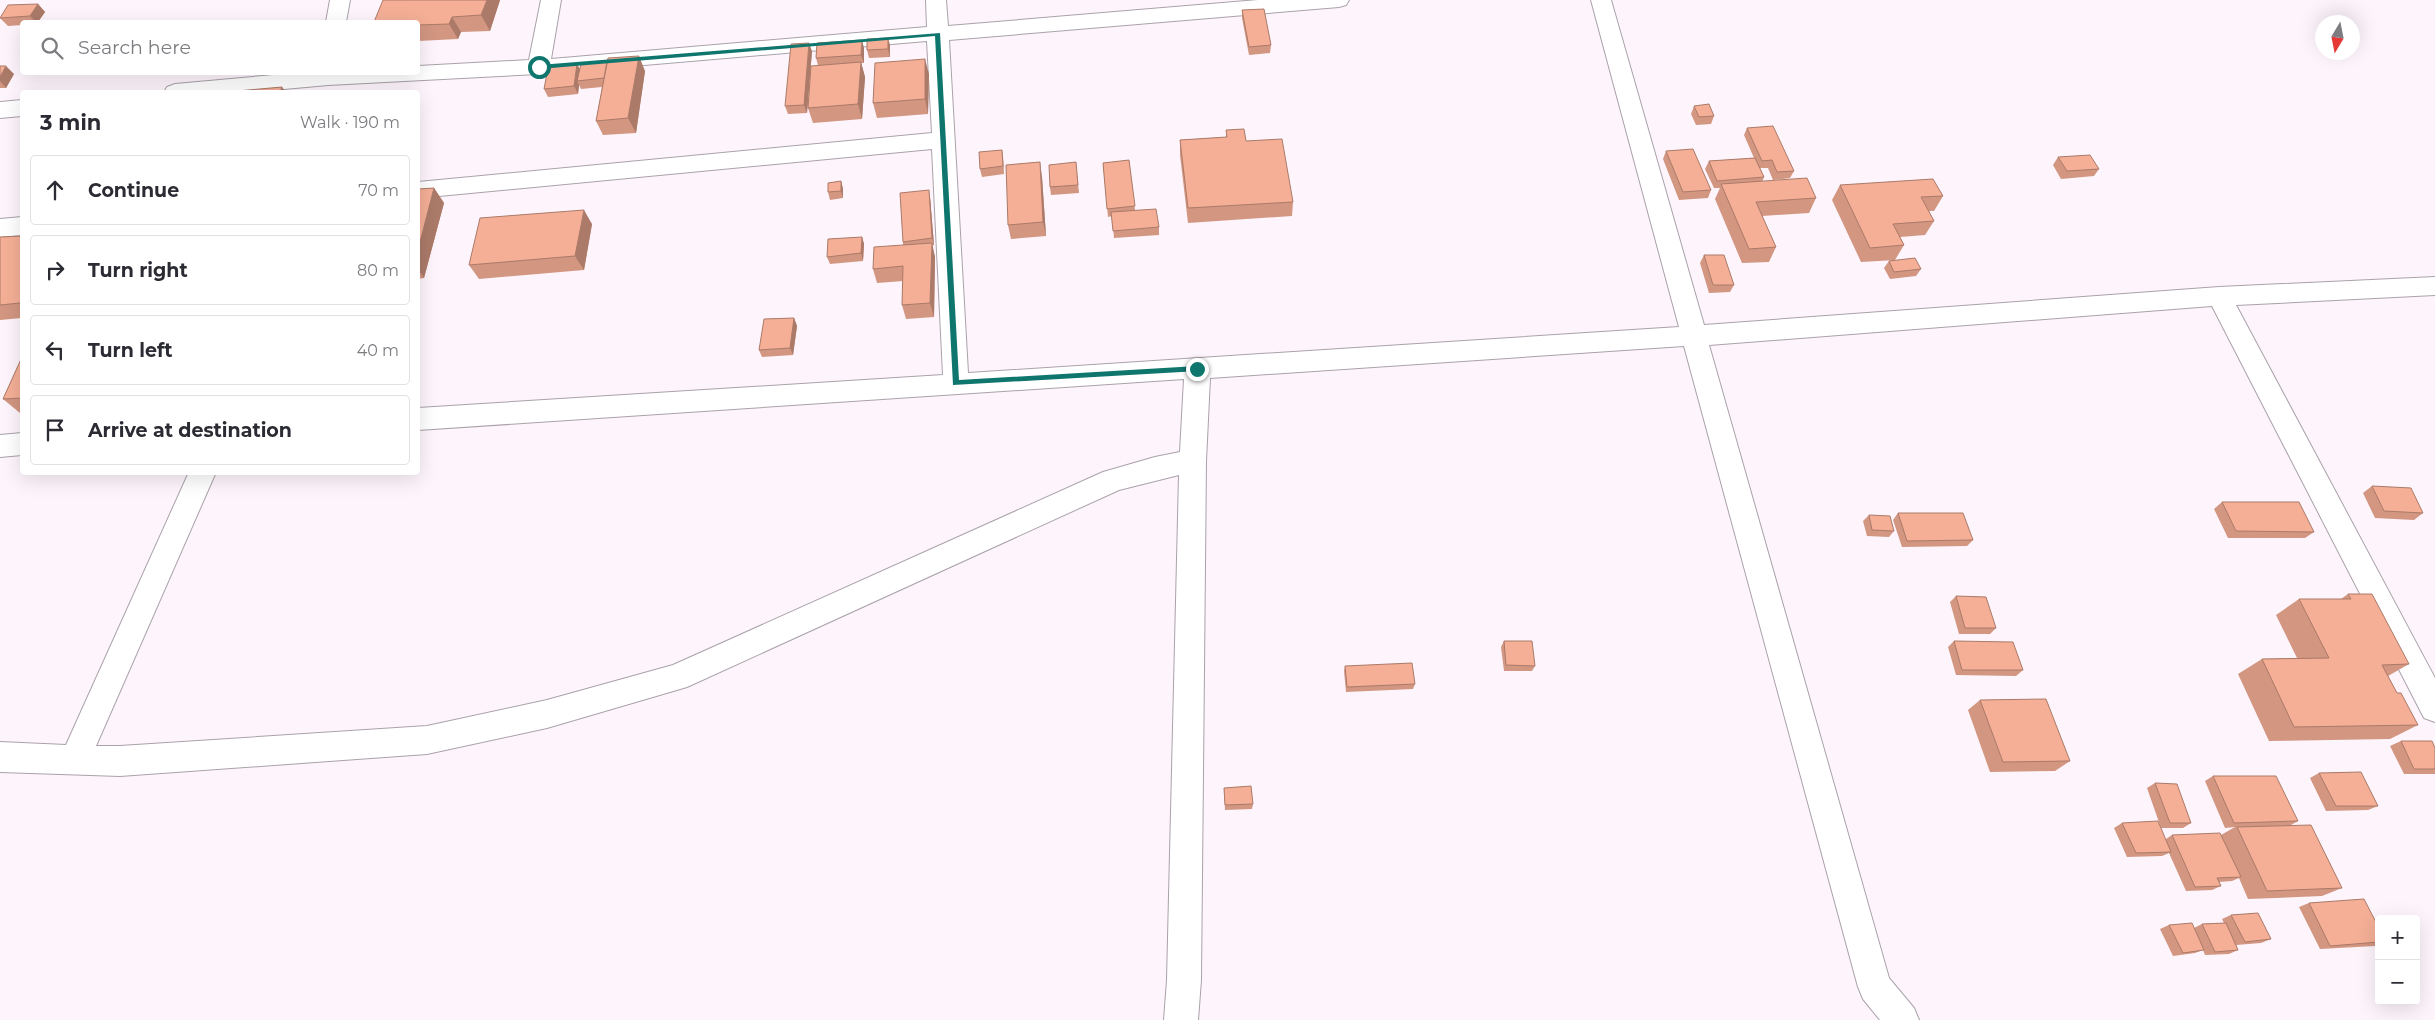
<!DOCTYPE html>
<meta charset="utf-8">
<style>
:root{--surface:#fff;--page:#f7f7f7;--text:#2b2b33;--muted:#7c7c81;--line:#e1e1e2}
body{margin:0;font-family:Montserrat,sans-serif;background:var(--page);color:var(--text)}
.controls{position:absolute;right:15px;bottom:15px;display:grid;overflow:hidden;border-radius:5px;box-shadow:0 5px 20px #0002}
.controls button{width:45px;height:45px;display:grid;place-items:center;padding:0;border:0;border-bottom:1px solid var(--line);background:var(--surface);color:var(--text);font:25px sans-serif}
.compass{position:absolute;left:2315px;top:15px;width:45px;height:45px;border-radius:50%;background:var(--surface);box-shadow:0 5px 20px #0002;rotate:190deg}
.stop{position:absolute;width:15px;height:15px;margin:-11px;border:4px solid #0f766e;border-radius:50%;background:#fff}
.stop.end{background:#0f766e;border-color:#fff;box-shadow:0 1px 5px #0008}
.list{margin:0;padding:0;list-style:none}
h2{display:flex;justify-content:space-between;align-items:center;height:65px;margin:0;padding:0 20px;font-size:21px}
h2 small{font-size:16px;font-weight:400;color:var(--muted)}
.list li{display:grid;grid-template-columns:32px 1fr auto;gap:15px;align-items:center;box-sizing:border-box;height:70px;margin:0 10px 10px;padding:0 10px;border:1px solid var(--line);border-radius:5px}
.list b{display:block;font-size:19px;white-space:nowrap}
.list em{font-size:16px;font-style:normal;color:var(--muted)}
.icon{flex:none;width:28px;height:28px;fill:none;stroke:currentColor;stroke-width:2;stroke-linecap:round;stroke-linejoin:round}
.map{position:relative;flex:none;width:2435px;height:1020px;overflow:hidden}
.search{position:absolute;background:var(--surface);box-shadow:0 5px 20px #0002;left:20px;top:20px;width:400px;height:55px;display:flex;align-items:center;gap:12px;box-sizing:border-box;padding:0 18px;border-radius:5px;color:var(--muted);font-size:19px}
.panel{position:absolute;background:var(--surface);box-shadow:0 5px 20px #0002;left:20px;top:90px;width:400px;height:385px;border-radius:5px}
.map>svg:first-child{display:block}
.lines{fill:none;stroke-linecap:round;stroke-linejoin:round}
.minor-casing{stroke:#aaa2aa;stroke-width:2}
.minor{fill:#fff;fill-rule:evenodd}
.wall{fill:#d29681}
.shaded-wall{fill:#ab7a69}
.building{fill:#f4af96;stroke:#ab7a69}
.route{fill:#0f766e}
</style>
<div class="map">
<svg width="2435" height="1020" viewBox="0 0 2435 1020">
<rect width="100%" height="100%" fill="#fdf4fc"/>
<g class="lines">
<g class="minor-casing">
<path id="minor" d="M330 0H350L346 22H326Z
M541 0H561L551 59 927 27 926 0H946L948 26 1258 0H1349L1346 5 1339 7 949 40 968 373 1679 327 1591 0H1611L1704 325 2219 287 2435 277V295L2236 305 2435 678V722L2424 718 2212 306 1709 345 1889 978 1914 1008 1919 1020H1880L1863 999 1858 987 1684 346 1210 378 1206 461 1201 980 1198 1020H1164L1167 980 1179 475 1119 490 687 687 547 728 427 754 120 776 0 772V742L66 745 189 472H216L96 746H120L427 726 547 700 673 665 1103 472 1155 457 1180 452 1184 379 418 430V408L943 375 932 149 418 198V182L932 133 927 41 539 74 328 85 251 92H164L167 87 175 84 307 72H418V66L529 60Z
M22 100V116L0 118V102Z
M22 217V235L0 237V219Z
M22 433V455L0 457V435Z"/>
</g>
<use href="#minor" class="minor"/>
</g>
<path class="wall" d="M500 0 490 31 461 32 458 39 418 41V22Z
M38 4 45 12 38 22H22V25L8 26 0 18Z
M1242 10 1271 45 1270 53 1249 55 1242 18Z
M890 45V57L869 58 867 50Z
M864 48V63H861L865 77 862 119 813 123 808 108 818 65 816 58Z
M812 51 807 113 788 114 785 106Z
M607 62 645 71 636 133 603 135 596 121 602 87 581 89 579 85 578 94 548 97 544 89 577 64 580 69Z
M0 66 14 74 6 88H0Z
M929 74 928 114 877 118 873 103Z
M1694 106 1714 116 1711 124 1696 125 1691 114Z
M1747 128 1794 171 1790 178 1773 180 1768 168H1760L1764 177 1762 182 1816 198 1809 213 1762 216 1776 247 1769 262 1742 263 1715 199 1720 188H1714L1705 169 1709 161 1754 158 1744 135Z
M1226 130 1246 141 1293 202 1292 216 1188 223 1180 155V140L1226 137Z
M1002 150 1004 174 982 177 980 169Z
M1666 151 1711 190 1708 198 1679 200 1663 159Z
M2058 157 2099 169 2094 176 2061 179 2053 165Z
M1129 160 1135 210 1159 227V235L1114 238 1112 216 1108 217 1103 163Z
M1076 162 1079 193 1051 195 1050 187Z
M1042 177 1046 236 1011 239 1008 225Z
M841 181 843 189V198L830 200 828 192Z
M1840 185 1943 196 1934 211H1929L1934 221 1925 235 1900 237 1904 245 1895 260 1861 262 1832 200Z
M434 188 444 203 424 278 418 279V189Z
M930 197 934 245 932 246 935 257 934 317 906 319 902 305 903 281 877 283 873 269 903 245V242Z
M592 224 584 270 479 279 469 265Z
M22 236V318L0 320V237Z
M862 237 864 244 863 261 830 264 827 257Z
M1704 255 1734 285 1730 292 1709 293 1700 263Z
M1889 261 1921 269 1916 276 1890 279 1884 268Z
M794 318 797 326 793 355 762 357 759 350Z
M22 357V413H20L3 399Z
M2372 486 2423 513 2414 520 2375 518 2363 493Z
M2222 502 2314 532 2305 538H2228L2214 509Z
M1898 513 1973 540 1967 546 1902 547 1893 520Z
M1869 515 1894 531 1889 537 1867 536 1863 521Z
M2348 594 2409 664 2388 676 2397 693 2418 725 2390 739 2269 741 2238 674 2262 659 2297 658 2276 615 2299 599H2341Z
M1956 596 1996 628 1990 634H1959L1950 602Z
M1504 641 1535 666 1532 671H1504L1501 647Z
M1954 641 2023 670 2016 676 1956 675 1948 647Z
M1345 666 1415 684 1413 689 1346 692 1344 671Z
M1980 700 2070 761 2055 771 1990 772 1968 710Z
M2401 741 2435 748V774H2404L2390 746Z
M2319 773 2378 806 2368 810 2326 811 2310 778Z
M2213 776 2298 821 2291 825 2342 888 2322 896 2248 899 2239 878 2232 881 2219 882 2221 886 2212 890 2186 891 2169 853 2162 856 2127 857 2114 828 2122 823 2166 839 2172 835H2221L2235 827 2225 828 2205 781Z
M2155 783 2191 823 2183 828H2161L2147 788Z
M1224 788 1253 804 1252 809 1225 810Z
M2309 903 2379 928V944L2375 946 2320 949 2299 907Z
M2231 915 2271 939 2261 943 2236 945 2238 950 2229 954 2205 955 2203 950 2195 953 2173 956 2160 929 2169 925 2194 928 2202 924 2224 923 2222 919Z"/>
<path class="shaded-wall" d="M487 0H500L490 31 481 15Z
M38 4 45 12 38 22H36L30 16Z
M452 17 461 32 458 39 449 24Z
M888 38 890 45V57L888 49Z
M862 40 864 48V63L861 55Z
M809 43 812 51 807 113 804 105Z
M639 56 645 71 636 133 628 118Z
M925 59 929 74 928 114 925 99Z
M861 62 865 77 862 119 858 104Z
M577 64 581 72 577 81 579 85 578 94 574 86Z
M6 66 14 74 6 88 0 81V77Z
M282 87 286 92H280Z
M1002 150 1003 157 1004 174 1003 166Z
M1040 162 1042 177 1046 236 1043 222Z
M841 181 843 189V198L841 191Z
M434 188 444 203 424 278 418 269V250Z
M929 190 930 197 934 245 932 238Z
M584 210 592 224 584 270 575 256Z
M862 237 864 244 863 261 861 253Z
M932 243 935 257 934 317 930 303Z
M22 297V306L20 303Z
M794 318 797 326 793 355 790 348Z"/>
<path class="building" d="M383 0H487L481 15 452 17 449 24 418 25V22H374Z
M38 4 30 16 0 18 8 5Z
M1264 9 1271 45 1249 47 1242 10Z
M888 38V49L867 50V39Z
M862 40 861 55 816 58 817 43Z
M809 43 804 105 785 106 791 44Z
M639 56 628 118 596 121 608 58Z
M925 59V99L873 103 875 63Z
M607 62 604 78 577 81 581 64Z
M861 62 858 104 808 108 811 66Z
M577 64 574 86 544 89 548 68Z
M0 66H6L0 77Z
M282 87 280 92H225H226Z
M1709 104 1714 116 1699 117 1694 106Z
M1773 126 1794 171 1777 172 1772 160 1762 161 1747 128Z
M1244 129 1246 141 1282 139 1293 202 1188 208 1180 140 1227 137 1226 130Z
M1693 149 1711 190 1683 192 1666 151Z
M1002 150 1003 166 980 169 979 152Z
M2090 155 2099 169 2067 171 2058 157Z
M1755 158 1764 177 1717 181 1709 161Z
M1129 160 1135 206 1107 209 1103 163Z
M1040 162 1043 222 1008 225 1006 165Z
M1076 162 1078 185 1050 187 1049 165Z
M1807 178 1816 198 1756 202 1776 247 1749 249 1721 184Z
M1933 179 1943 196 1921 197 1934 221 1893 224 1904 245 1870 248 1840 185Z
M841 181V191L828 192V183Z
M434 188 418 250V189Z
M929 190 932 238 903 242 900 193Z
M1156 209 1159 227 1113 231 1111 212Z
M584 210 575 256 469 265 480 218Z
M22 236V297L20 303 0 305V237Z
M862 237 861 253 827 257 828 239Z
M932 243 930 303 902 305 903 266 873 269 874 247Z
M1704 255H1724L1734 285H1713Z
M1915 258 1921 269 1894 272 1889 261Z
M794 318 790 348 759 350 764 319Z
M22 357V398L3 399Z
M2372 486 2411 488 2423 513 2384 511Z
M2222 502H2299L2314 532 2236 531Z
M1898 513H1963L1973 540 1907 541Z
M1869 515 1890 516 1894 531 1872 530Z
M2348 594H2372L2409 664 2382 665 2397 693H2401L2418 725 2294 727 2262 659 2329 658 2299 599H2351Z
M1956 596 1986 597 1996 628H1965Z
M1504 641H1532L1535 666 1506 665Z
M1954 641 2013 642 2023 670H1962Z
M1412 663 1415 684 1347 687 1345 666Z
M2046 699 2070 761 2003 762 1980 700Z
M2401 741H2432L2435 748V769H2414Z
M2361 772 2378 806H2336L2319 773Z
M2213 776H2276L2298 821 2234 823Z
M2155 783 2177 784 2191 823H2170Z
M1251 786 1253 804 1225 805 1224 788Z
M2158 821 2171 852 2136 853 2122 823Z
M2311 825 2342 888 2267 891 2237 827Z
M2220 833 2241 877 2217 878 2221 886 2195 887 2172 835Z
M2364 899 2379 928V942L2330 946 2309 903Z
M2258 913 2271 939 2245 942 2231 915Z
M2192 923 2204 950 2183 953 2169 925Z
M2226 923 2238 950 2215 952 2202 924Z"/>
<path class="route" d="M940 33 959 380 1197 366 1201 369 1199 371 953 385 935 36 539 69 536 67 539 65Z"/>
</svg>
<div class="controls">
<button>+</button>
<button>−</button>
</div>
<svg class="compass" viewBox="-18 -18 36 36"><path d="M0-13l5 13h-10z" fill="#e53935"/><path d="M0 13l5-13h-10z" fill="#7c7c81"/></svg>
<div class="stop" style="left:539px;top:67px"></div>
<div class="stop end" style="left:1197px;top:369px"></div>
<div class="search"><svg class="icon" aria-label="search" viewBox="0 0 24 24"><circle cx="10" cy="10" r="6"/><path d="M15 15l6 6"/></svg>Search here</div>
<section class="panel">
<h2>3 min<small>Walk · 190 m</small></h2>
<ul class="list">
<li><svg class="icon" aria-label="ahead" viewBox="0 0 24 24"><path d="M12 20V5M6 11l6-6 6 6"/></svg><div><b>Continue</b></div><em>70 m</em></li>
<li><svg class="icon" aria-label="right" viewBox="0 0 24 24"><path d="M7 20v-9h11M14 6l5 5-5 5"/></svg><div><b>Turn right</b></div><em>80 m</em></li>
<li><svg class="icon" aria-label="left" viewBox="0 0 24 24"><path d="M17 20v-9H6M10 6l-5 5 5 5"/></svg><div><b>Turn left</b></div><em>40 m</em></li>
<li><svg class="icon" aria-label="arrive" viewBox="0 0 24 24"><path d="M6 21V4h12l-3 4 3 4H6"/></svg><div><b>Arrive at destination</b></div></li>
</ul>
</section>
</div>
